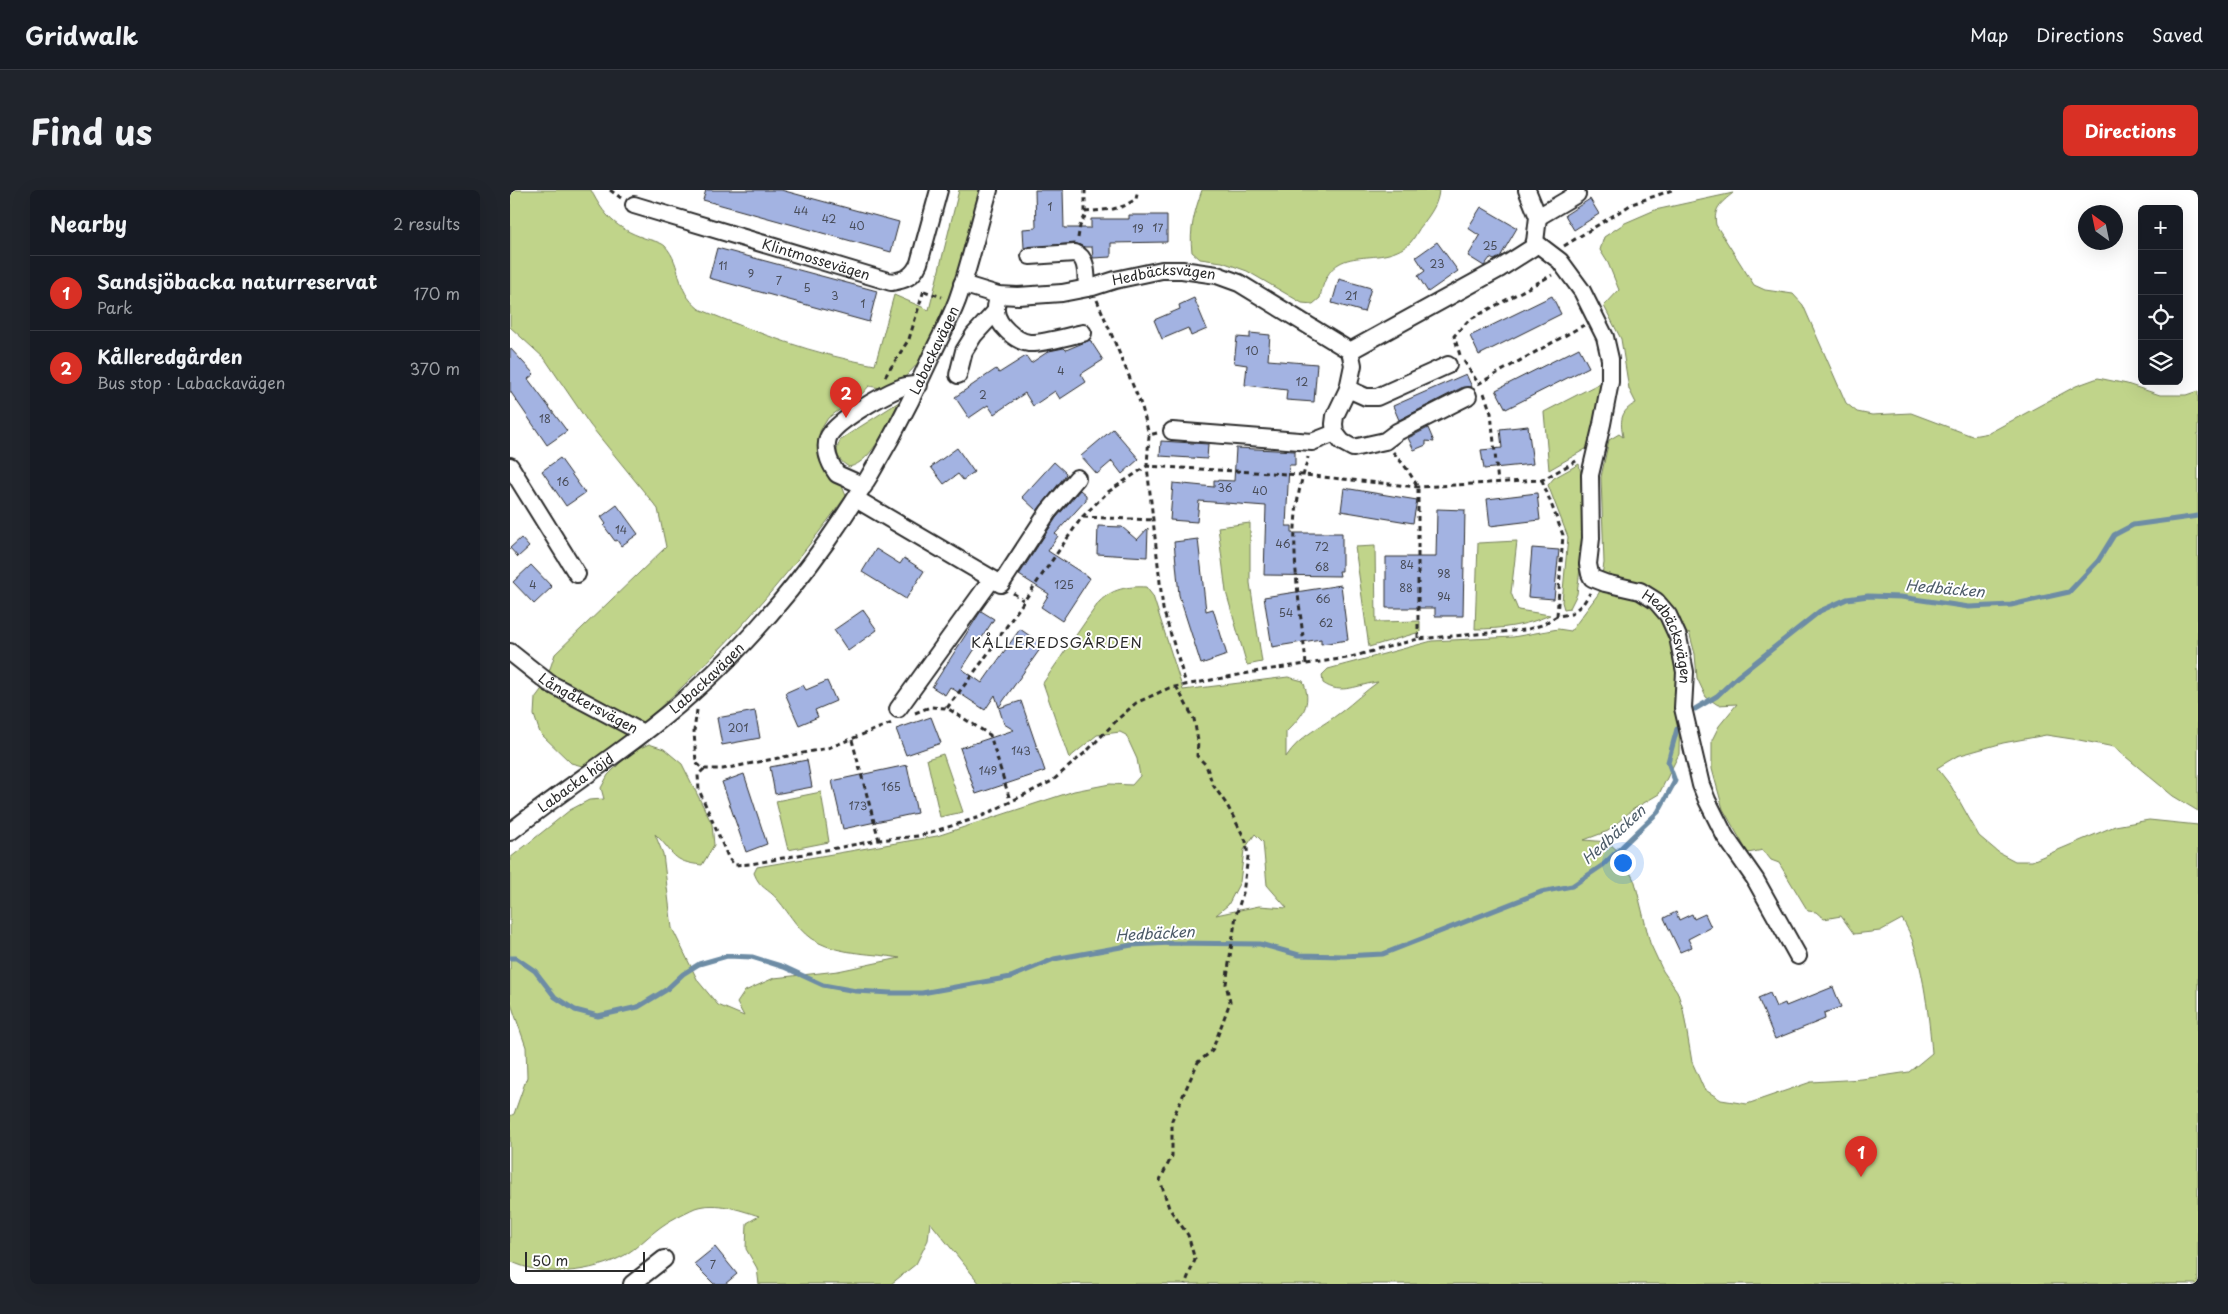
<!DOCTYPE html>
<meta charset="utf-8">
<style>
:root{--surface:#171b24;--page:#20242c;--text:#f1f3f6;--muted:#9ea1a6;--line:#363941;--accent:#d93025}
body{margin:0;font-family:"Playpen Sans",sans-serif;background:var(--page);color:var(--text)}
.controls{position:absolute;right:15px;top:15px;display:grid;overflow:hidden;border-radius:8px;box-shadow:0 5px 20px #0002}
.controls button{width:45px;height:45px;display:grid;place-items:center;padding:0;border:0;border-bottom:1px solid var(--line);background:var(--surface);color:var(--text);font:25px sans-serif}
.compass{position:absolute;left:1568px;top:15px;width:45px;height:45px;border-radius:50%;background:var(--surface);box-shadow:0 5px 20px #0002;rotate:327deg}
.scale{position:absolute;left:15px;bottom:12px;width:120px;box-sizing:border-box;padding-left:5px;border:2px solid #2b2b2b;border-top:0;font-size:14px;line-height:18px;white-space:nowrap;color:#2b2b2b;-webkit-text-stroke:4px #fff;paint-order:stroke}
.you{position:absolute;left:1112px;top:672px;width:18px;height:18px;margin:-12px;border:4px solid #fff;border-radius:50%;background:#1a73e8;box-shadow:0 0 0 8px #1a73e833}
.badge{display:grid;place-items:center;width:32px;height:32px;border-radius:50%;background:var(--accent);color:#fff;font-size:16px;font-weight:700}
.pin{position:absolute;translate:-50% -41px;filter:drop-shadow(0 1px 2px #0008)}
.pin::after{content:'';position:absolute;top:26px;width:18px;height:15px;background:inherit;clip-path:polygon(0 0,100% 0,50% 100%)}
.list{margin:0;padding:0;list-style:none}
h2{display:flex;justify-content:space-between;align-items:center;height:65px;margin:0;padding:0 20px;font-size:21px}
h2 small{font-size:16px;font-weight:400;color:var(--muted)}
.list li{display:grid;grid-template-columns:32px 1fr auto;gap:15px;align-items:center;box-sizing:border-box;height:75px;padding:0 20px;border-top:1px solid var(--line)}
.list b{display:block;font-size:19px;white-space:nowrap}
.list p{margin:0;font-size:16px;white-space:nowrap;color:var(--muted)}
.list em{font-size:16px;font-style:normal;color:var(--muted)}
.icon{flex:none;width:28px;height:28px;fill:none;stroke:currentColor;stroke-width:2;stroke-linecap:round;stroke-linejoin:round}
.map{position:relative;flex:none;width:1688px;height:1094px;overflow:hidden;border-radius:8px}
header{display:flex;align-items:center;gap:30px;box-sizing:border-box;height:70px;padding:0 25px;background:var(--surface);border-bottom:1px solid var(--line)}
header strong{font-size:24px}
nav{display:flex;gap:28px;margin-inline-start:auto;font-size:18px}
.intro{display:flex;align-items:center;justify-content:space-between;box-sizing:border-box;height:120px;padding:0 30px}
h1{margin:0;font-size:35px}
.button{padding:12px 22px;border-radius:8px;background:var(--accent);color:#fff;font-size:18px;font-weight:700}
main{display:flex;gap:30px;padding:0 30px}
aside{flex:1;background:var(--surface);border-radius:8px;box-shadow:0 5px 20px #0002}
.map>svg:first-child{display:block}
.green{fill:#c0d48a;stroke:#76805a;fill-rule:evenodd}
.lines{fill:none;stroke-linecap:round;stroke-linejoin:round}
.stream{stroke:#6d8ca5;stroke-width:5}
.building{fill:#a3b3e2;stroke:#2b2b2b}
.minor-casing{stroke:#2b2b2b;stroke-width:20}
.path{stroke:#2b2b2b;stroke-width:3;stroke-dasharray:5 4;stroke-linecap:butt}
.minor{stroke:#fff;stroke-width:16}
.labels{text-anchor:middle;stroke-width:4;stroke-linejoin:round;paint-order:stroke}
.number-label{font-size:11px;fill:#494d59}
.street-label{font-size:14px;fill:#2b2b2b;stroke:#fff}
.water-label{font-size:15px;font-style:italic;fill:#4c5b68;stroke:#fff}
.neighbourhood-label{font-size:15px;letter-spacing:1px;fill:#2b2b2b;stroke:#fff}
</style>
<header>
<strong>Gridwalk</strong>
<nav><a>Map</a><a>Directions</a><a>Saved</a></nav>
</header>
<div class="intro"><h1>Find us</h1><a class="button">Directions</a></div>
<main>
<aside>
<h2>Nearby<small>2 results</small></h2>
<ul class="list">
<li><span class="badge">1</span><div><b>Sandsjöbacka naturreservat</b><p>Park</p></div><em>170 m</em></li>
<li><span class="badge">2</span><div><b>Kålleredgården</b><p>Bus stop · Labackavägen</p></div><em>370 m</em></li>
</ul>
</aside>
<div class="map">
<svg width="1688" height="1094" viewBox="0 0 1688 1094">
<rect width="100%" height="100%" fill="#fff"/>
<filter id="ink" filterUnits="userSpaceOnUse"><feTurbulence type="fractalNoise" baseFrequency=".02" numOctaves="2"/><feDisplacementMap in="SourceGraphic" scale="10" xChannelSelector="R" yChannelSelector="G"/><feConvolveMatrix kernelMatrix="1 2 1 2 8 2 1 2 1" color-interpolation-filters="sRGB"/></filter>
<g filter="url(#ink)">
<path class="green" d="M0 0H81C94 26 106 38 134 48 140 50 151 52 155 56 173 76 164 99 189 119 248 143 302 164 365 175L384 105 419 120 449 0H474C460 49 430 179 378 197 372 199 365 197 359 196L352 204 318 228 310 241 309 269 321 289 332 296 336 306C262 407 178 504 76 577L61 573 30 543 24 525 25 508 34 496 45 464 156 357 148 319 80 235 35 169 0 137Z
M692 0H929C928 14 921 23 913 34 908 39 905 48 900 53 867 82 821 46 810 108L803 114 792 113 737 81 712 72 690 69 682 62C679 40 685 20 692 0Z
M1223 3C1211 13 1203 18 1206 35L1244 95 1255 100 1283 104 1293 115 1336 213 1347 222 1362 225 1401 223 1462 246 1479 243 1566 196 1588 188 1617 194 1650 205H1676L1688 201V621L1663 606 1604 557 1569 550 1536 545 1493 553 1447 566 1427 578 1441 596 1469 646 1488 662 1505 671H1522L1605 636 1639 630 1688 635V1094H470L420 1032 418 1050 406 1074 381 1094H249L247 1078 236 1059 237 1033 249 1026C230 1020 206 1011 185 1018 174 1023 158 1031 148 1039 137 1047 127 1058 115 1065 82 1083 34 1088 0 1071V926L4 924 17 887 16 857 0 811V668L60 620 79 610 94 609 91 598 98 585 120 563 139 554 154 559 172 574 202 634 204 655 192 675C161 672 165 663 145 644L153 664 162 738 188 791 208 815 234 826 227 813 235 801 264 788 328 781 390 768C363 763 332 765 307 752 290 744 280 724 268 710 258 698 250 699 244 683L247 677 427 646 564 601 600 594 622 595 630 586 627 569 616 545 610 542 587 545 559 568 533 493 589 412C602 399 617 396 636 397L643 406 673 500 778 487 793 491C803 515 792 526 776 542V567C790 545 812 537 831 522 844 512 855 501 868 492 849 494 831 506 813 493L812 485 818 479 922 451 1003 447 1048 439 1061 441 1089 403 1094 373 1091 287 1099 250 1109 244 1113 247C1110 231 1110 221 1126 213L1119 199 1111 149 1094 116 1109 100 1098 73 1090 60 1094 47 1115 33 1145 20ZM1179 442 1185 464 1187 488 1196 507 1208 515 1227 514 1209 536 1202 550V579L1213 619 1238 663 1253 660 1261 670 1269 673 1298 721 1306 722 1314 729 1331 726 1344 744 1370 741 1392 729C1412 758 1419 827 1422 863L1399 882 1352 889 1301 892 1237 914 1211 910 1194 899 1182 872 1173 819 1167 801 1153 781 1140 753 1125 692 1110 663 1098 652 1074 650 1098 641 1122 620 1149 604 1169 564 1170 514 1168 458ZM745 644 753 652 757 695 777 718 749 716 706 725 718 715 730 692 734 660Z
M1094 191 1079 257 1039 280 1034 222Z
M389 212C377 233 363 272 339 277 327 270 324 261 331 249Z
M1069 274 1072 289 1073 352 1067 404 1060 418 1054 419 1052 412 1058 347 1038 295 1044 288Z
M740 333V393L752 472 737 475 716 402 708 337Z
M1007 351 1001 403 1008 420 1040 425C1015 436 991 439 965 439L968 353Z
M865 356 866 432 910 431V442L859 457 845 357Z
M433 564 453 622 430 627 417 569Z
M311 602 319 652 278 660 266 611Z"/>
<g class="lines">
<path class="stream" d="M1185 519 1207 506 1227 487 1310 421 1337 409 1358 406 1391 407 1459 417 1501 415 1559 402 1588 371 1604 345 1623 335 1688 326
M0 768H6L25 781 45 807 65 820 88 826 128 817 156 800 173 784 189 774 217 766 242 767 274 777 313 795 346 801 380 803H412L501 787 544 769 622 755 662 753 750 754 789 765 833 766 873 764 1031 702 1062 696 1093 675 1148 622 1165 591 1158 572 1167 539"/>
</g>
<path class="building" d="M196 0H271L389 32 381 62 193 10Z
M525 0H553L554 38H581V29H619V25H657V52L601 53V67L583 68 582 57H574L565 53 514 58 513 39 526 38Z
M1080 9 1089 24 1064 40 1055 25Z
M971 17 1007 38 990 67 984 70 980 68 974 76 958 66 970 46 958 38Z
M927 52 948 81 918 102 908 86 915 81 906 67Z
M207 58 367 101 359 132 199 88Z
M829 89 861 98 854 122 822 113Z
M1042 106 1051 124 969 165 960 146Z
M684 108 697 139 681 146 678 138 652 149 644 130 670 119 669 115Z
M740 143 760 145 758 170 807 174 804 212 776 210 777 200 735 195 737 175 724 173 727 147 740 148Z
M580 150 593 170 571 184 576 192 550 209 545 201 523 216 515 203 484 224 478 215 459 228 445 207 486 179 489 183 516 166 521 173 539 161 554 158 556 160Z
M0 158 24 184 18 189 57 241 37 255 0 201Z
M1069 158 1079 177 996 219 986 200Z
M956 184 962 197H953L889 230 883 216Z
M1018 236 1023 274 974 279 971 260 992 258 990 239Z
M918 238 924 252 916 251V255L904 260 898 248Z
M603 239 629 269 612 284 602 271 587 284 571 266Z
M651 251 698 254 697 269 650 266Z
M447 258 464 282 453 290 448 284 434 294 421 277Z
M726 258 785 261V275H779L776 336H782V343H832V381H829L830 386 754 385 756 316 689 311 687 332 660 330 663 293 704 297V290L724 291Z
M50 268 75 303 56 316 32 281Z
M544 272 556 283 555 286 527 321 512 307Z
M834 298 907 310 903 333 831 321Z
M570 300 576 305V310L545 344 548 346 538 361 580 388 552 431 531 417 539 404 509 385 546 328Z
M1027 303 1030 330 980 336 977 309Z
M107 315 128 344 111 356 107 350 105 351 94 336 96 334 91 327Z
M927 319 955 320 953 426H925V418H876V367H926Z
M588 336 612 337 627 350 638 338 637 367 587 364Z
M11 348 19 357 8 367 0 358Z
M688 349 696 421 703 419 717 465 691 474 669 405 664 352Z
M1022 358 1049 360 1044 409 1018 407Z
M366 359 390 374 394 368 414 381 396 409 352 382Z
M21 375 42 397 24 414 3 392Z
M831 395 838 450 811 454V449L762 457 754 407Z
M353 420 367 440 338 461 324 440Z
M471 421 484 429 452 479 472 493 510 439 533 455 489 517 485 505 475 520 440 497 435 505 422 497Z
M317 491 326 511 305 520 308 527 289 535 275 503 293 495 296 500Z
M511 511 535 581 466 604 450 558 504 540 494 534 489 518Z
M245 521 250 548 212 555 207 528Z
M421 527 431 553 396 565 386 539Z
M297 570 302 597 265 604 260 577Z
M397 575 407 623 333 639 322 591Z
M234 584 257 654 236 662 212 592Z
M1166 722 1169 730 1182 724 1184 729 1195 724 1201 737 1178 749 1182 757 1170 762 1154 728Z
M1323 797 1331 817 1314 823 1315 829 1265 849 1248 808 1260 803 1266 817 1275 813 1276 816Z
M205 1057 227 1084 215 1094H204L184 1074Z"/>
<g class="lines">
<g class="minor-casing">
<g id="minor">
<path id="s1" d="M124 15 381 92C395 90 403 87 409 73L429 0"/>
<path d="M1028 27 1067 4 1065 0"/>
<path id="s2" d="M1025 52 1050 71 1072 101 1095 147 1100 169V192L1092 234 1080 285 1081 348 1078 374 1080 384 1082 388 1095 393 1130 401 1146 411 1158 425 1168 447 1175 482 1173 518 1191 595 1197 610 1215 646 1245 689 1288 766"/>
<path d="M520 66 565 63C578 68 576 86 577 98"/>
<path id="s3" d="M452 94 488 105 508 106 552 103 583 97 605 90 652 80H672L707 85 729 93 840 161 989 79 1022 58 1025 52 1028 27 1017 0"/>
<path d="M488 105C488 110 485 116 486 121 487 134 505 151 519 153 533 154 558 146 573 143"/>
<path d="M840 161 843 175 838 199 825 226 824 234 825 243 832 252 843 258 875 251 887 242 958 206"/>
<path d="M448 185 454 161 464 145 486 121"/>
<path d="M838 199 856 207H867L938 175"/>
<path d="M662 241 802 252 825 243"/>
<path d="M0 276 67 384"/>
<path d="M354 296 327 284C320 274 314 261 318 248 324 232 373 205 390 198 395 195 403 195 409 195"/>
<path d="M346 309 491 394 538 322 567 288"/>
<path id="s4" d="M0 462 39 493 133 543"/>
<path d="M388 519 482 389"/>
<path id="s5" d="M0 642C59 595 124 555 181 504 284 413 363 296 419 171 428 151 439 132 447 111 460 75 468 37 479 0"/>
<path d="M122 1094 154 1069"/>
</g>
</g>
<path class="path" d="M100 0 111 8
M575 22 603 19 614 16 626 9 628 0
M568 48 570 36 575 26V0
M1054 56 1122 14 1162 0
M414 101 432 107
M587 110 632 217 639 245
M950 165 944 146 959 130 1042 85
M954 171 968 193
M375 187 399 149 414 100
M968 194 1074 135
M974 203 981 223 988 293
M647 243 639 245 637 276 653 419 676 494
M883 262 897 279 908 297V449
M1032 290 1053 345 1047 426
M573 327 644 330
M503 403 513 410
M796 474C791 420 779 362 788 308 790 294 795 280 798 267
M666 496 684 529 688 551 687 566 696 575 703 595 717 615 736 651 738 667 733 703 726 725 716 794 720 812 702 861 688 872 662 930V966L650 990 659 1018 678 1045 685 1070 675 1094
M437 518 472 472 572 327 598 302 637 276 794 285 908 297 1032 290 1068 270
M187 520 184 541 186 573 194 579H213L318 558 382 533
M405 523 420 517 437 518 480 545 500 610
M342 550 369 650
M194 579 188 585 189 600 218 667 224 675 241 674 369 650 409 646 470 627 542 591 578 560 609 528 626 513 659 498 755 480 837 468 908 449 1015 440 1032 435 1047 426 1061 424 1073 414 1080 403"/>
<use href="#minor" class="minor"/>
</g>
</g>
<g class="labels">
<g class="number-label">
<text x="540" y="21">1</text>
<text x="291" y="25">44</text>
<text x="319" y="33">42</text>
<text x="347" y="40">40</text>
<text x="648" y="42">17</text>
<text x="628" y="43">19</text>
<text x="980" y="60">25</text>
<text x="927" y="78">23</text>
<text x="213" y="80">11</text>
<text x="241" y="88">9</text>
<text x="269" y="95">7</text>
<text x="297" y="102">5</text>
<text x="325" y="110">3</text>
<text x="841" y="110">21</text>
<text x="353" y="118">1</text>
<text x="742" y="165">10</text>
<text x="551" y="185">4</text>
<text x="792" y="196">12</text>
<text x="473" y="209">2</text>
<text x="35" y="233">18</text>
<text x="53" y="296">16</text>
<text x="715" y="302">36</text>
<text x="750" y="305">40</text>
<text x="111" y="344">14</text>
<text x="773" y="358">46</text>
<text x="812" y="361">72</text>
<text x="897" y="379">84</text>
<text x="812" y="381">68</text>
<text x="934" y="388">98</text>
<text x="23" y="399">4</text>
<text x="554" y="399">125</text>
<text x="896" y="402">88</text>
<text x="934" y="411">94</text>
<text x="813" y="413">66</text>
<text x="776" y="427">54</text>
<text x="816" y="437">62</text>
<text x="228" y="542">201</text>
<text x="511" y="565">143</text>
<text x="478" y="585">149</text>
<text x="381" y="601">165</text>
<text x="348" y="620">173</text>
<text x="203" y="1079">7</text>
</g>
<g class="street-label">
<text dy="5" stroke="none"><textPath href="#s1" startOffset="190">Klintmossevägen</textPath></text>
<text dy="5" stroke="none"><textPath href="#s3" startOffset="206">Hedbäcksvägen</textPath></text>
<text dy="5" stroke="none"><textPath href="#s5" startOffset="652">Labackavägen</textPath></text>
<text dy="5" stroke="none"><textPath href="#s2" startOffset="471">Hedbäcksvägen</textPath></text>
<text dy="5" stroke="none"><textPath href="#s5" startOffset="250">Labackavägen</textPath></text>
<text dy="5" stroke="none"><textPath href="#s4" startOffset="94">Långåkersvägen</textPath></text>
<text dy="5" stroke="none"><textPath href="#s5" startOffset="82">Labacka höjd</textPath></text>
</g>
<g class="water-label">
<text transform="translate(1435 399) rotate(5)" y="5">Hedbäcken</text>
<text transform="translate(1104 645) rotate(-42)" y="5">Hedbäcken</text>
<text transform="translate(645 744) rotate(-3)" y="5">Hedbäcken</text>
</g>
<g class="neighbourhood-label">
<text x="547" y="458">KÅLLEREDSGÅRDEN</text>
</g>
</g>
</svg>
<div class="controls">
<button>+</button>
<button>−</button>
<button><svg class="icon" aria-label="locate" viewBox="0 0 24 24"><circle cx="12" cy="12" r="6"/><path d="M12 2v4M12 18v4M2 12h4M18 12h4"/></svg></button>
<button><svg class="icon" aria-label="layers" viewBox="0 0 24 24"><path d="M12 4l9 5-9 5-9-5zM3 14l9 5 9-5"/></svg></button>
</div>
<svg class="compass" viewBox="-18 -18 36 36"><path d="M0-13l5 13h-10z" fill="#e53935"/><path d="M0 13l5-13h-10z" fill="#9ea1a6"/></svg>
<div class="scale">50 m</div>
<div class="you"></div>
<div class="pin badge" style="left:1351px;top:987px">1</div>
<div class="pin badge" style="left:336px;top:228px">2</div>
</div>
</main>
